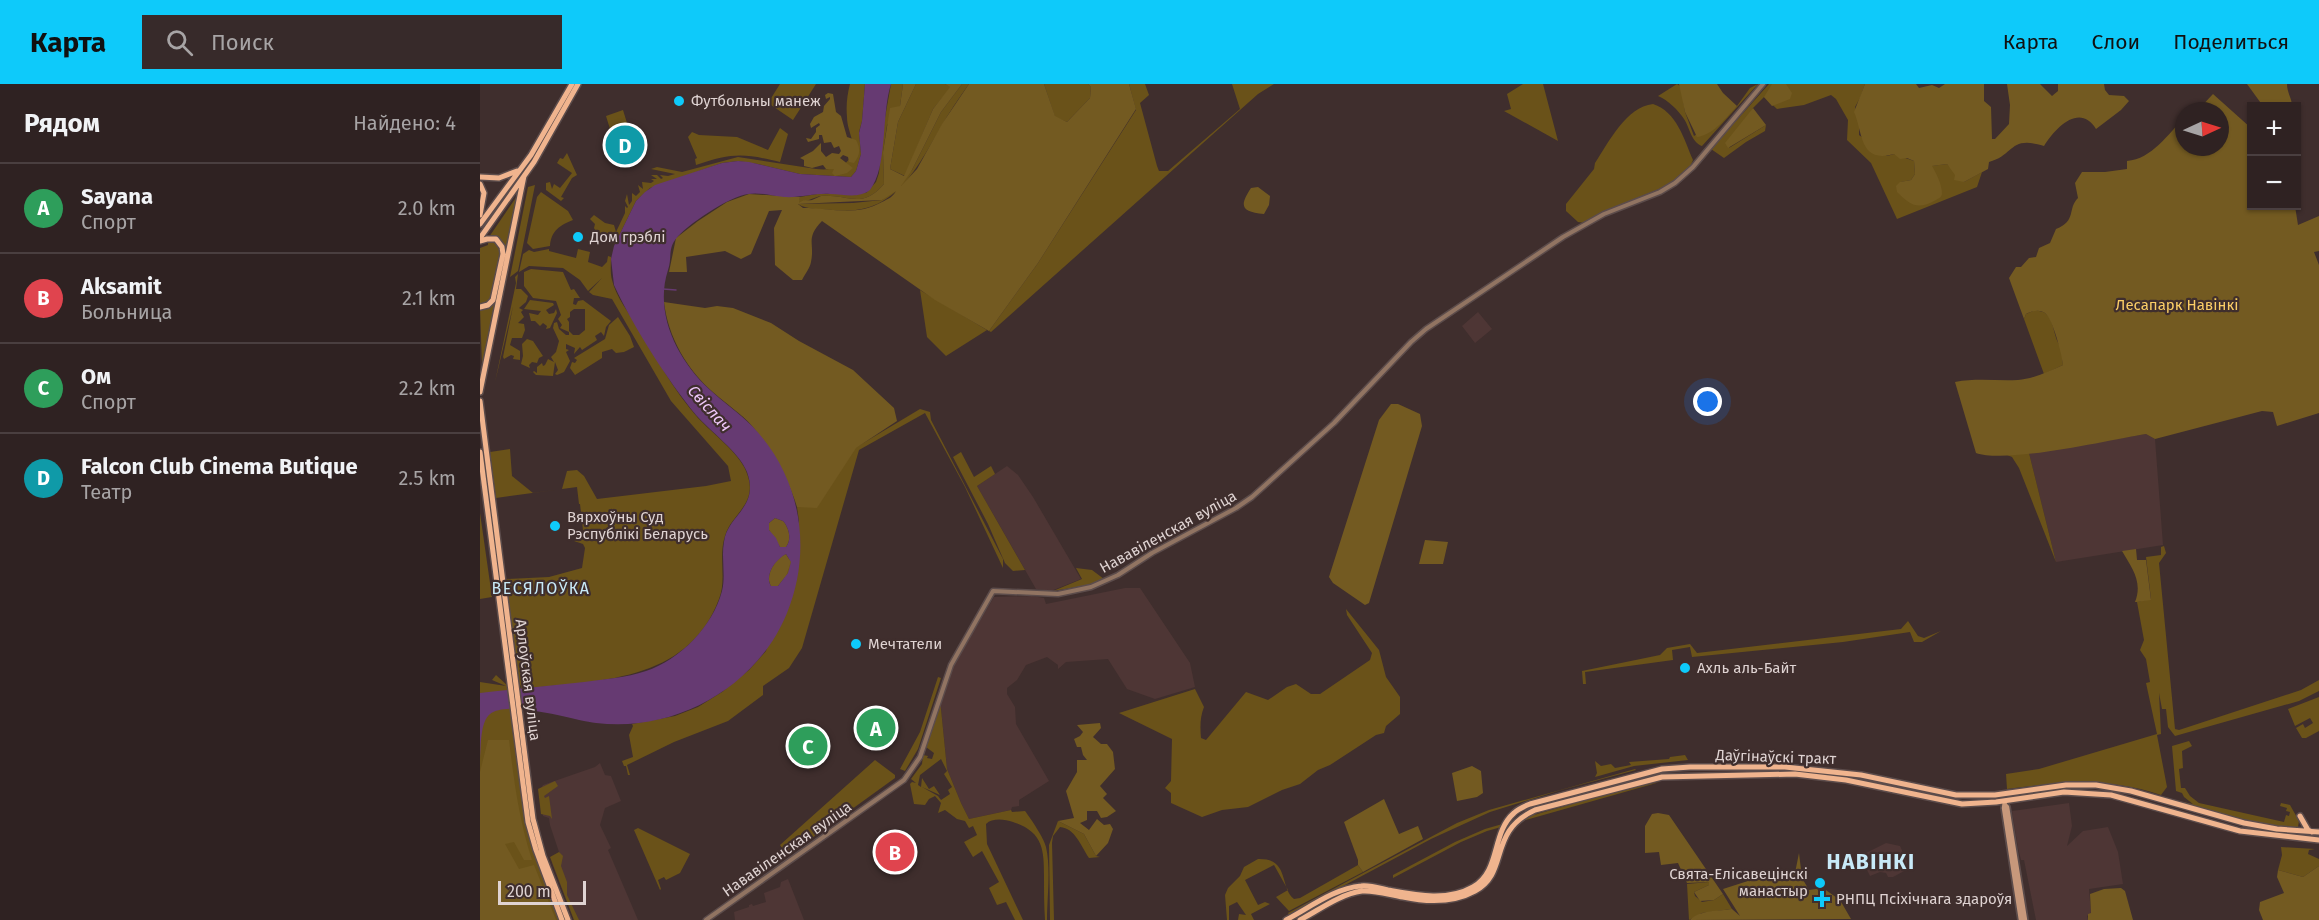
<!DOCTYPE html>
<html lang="ru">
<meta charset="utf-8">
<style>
:root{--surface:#2f2222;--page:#372a2a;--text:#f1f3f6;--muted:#a7a4a5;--line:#4a3f40;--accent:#0ecafa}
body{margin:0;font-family:"Fira Sans",sans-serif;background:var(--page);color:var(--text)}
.controls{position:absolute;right:18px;top:18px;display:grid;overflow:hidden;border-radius:0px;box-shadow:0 2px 4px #0004}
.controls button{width:54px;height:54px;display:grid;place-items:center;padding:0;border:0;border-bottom:2px solid var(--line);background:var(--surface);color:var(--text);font:30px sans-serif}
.compass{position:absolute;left:1695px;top:18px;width:54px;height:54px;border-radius:50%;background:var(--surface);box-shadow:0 2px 4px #0004;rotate:86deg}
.scale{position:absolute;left:18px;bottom:15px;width:88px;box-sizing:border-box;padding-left:6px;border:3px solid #dfd3d2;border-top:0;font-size:16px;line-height:21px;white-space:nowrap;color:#dfd3d2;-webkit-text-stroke:4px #3f2e2d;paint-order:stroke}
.you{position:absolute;left:1228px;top:318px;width:21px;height:21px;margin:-15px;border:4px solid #fff;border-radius:50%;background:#1a73e8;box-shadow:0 0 0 9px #1a73e833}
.badge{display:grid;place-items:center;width:39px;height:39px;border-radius:50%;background:var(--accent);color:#fff;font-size:20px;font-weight:700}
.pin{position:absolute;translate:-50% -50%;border:3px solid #fff;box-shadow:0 2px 6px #0006}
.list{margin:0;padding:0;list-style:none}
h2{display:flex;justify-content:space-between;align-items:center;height:78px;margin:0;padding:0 24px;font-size:26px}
h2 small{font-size:20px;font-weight:400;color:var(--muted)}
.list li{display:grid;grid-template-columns:39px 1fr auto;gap:18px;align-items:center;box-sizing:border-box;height:90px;padding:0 24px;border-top:2px solid var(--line)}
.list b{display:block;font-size:22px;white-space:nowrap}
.list p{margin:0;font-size:20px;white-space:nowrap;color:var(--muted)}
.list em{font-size:20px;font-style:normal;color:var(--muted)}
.icon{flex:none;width:33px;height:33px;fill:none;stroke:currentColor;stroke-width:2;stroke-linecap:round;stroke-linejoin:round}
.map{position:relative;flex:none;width:1839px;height:836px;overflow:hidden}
header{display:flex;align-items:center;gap:36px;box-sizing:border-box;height:84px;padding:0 30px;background:var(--accent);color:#111}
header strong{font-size:28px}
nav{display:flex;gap:33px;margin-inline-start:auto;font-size:21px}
.search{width:420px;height:54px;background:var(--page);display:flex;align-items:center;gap:15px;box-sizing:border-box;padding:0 21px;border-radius:0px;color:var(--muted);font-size:22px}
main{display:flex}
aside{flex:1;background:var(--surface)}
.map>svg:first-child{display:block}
.built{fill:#4e3635}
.green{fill:#6a5219;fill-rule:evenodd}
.forest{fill:#735a21;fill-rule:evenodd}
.water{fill:#663a72;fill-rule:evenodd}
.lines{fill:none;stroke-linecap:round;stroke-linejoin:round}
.stream{stroke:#663a72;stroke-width:1.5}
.tertiary-casing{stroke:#5c4c4b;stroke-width:7}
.secondary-casing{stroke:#5c4c4b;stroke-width:8}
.primary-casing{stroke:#5c4c4b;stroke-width:8}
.tertiary{stroke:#917462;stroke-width:4}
.secondary{stroke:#c7987b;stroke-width:4.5}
.primary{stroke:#f0b48e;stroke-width:5}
.poi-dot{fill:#0ecafa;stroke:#3f2e2d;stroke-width:2}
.labels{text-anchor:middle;stroke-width:4.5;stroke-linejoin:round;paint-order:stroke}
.poi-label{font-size:15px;fill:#dfd3d2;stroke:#3f2e2d;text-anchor:start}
.park-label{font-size:15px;fill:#fbcd66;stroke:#3f2e2d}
.street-label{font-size:15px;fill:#dfd3d2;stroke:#3f2e2d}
.water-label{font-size:16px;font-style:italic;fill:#efc8fa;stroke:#3f2e2d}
.neighbourhood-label{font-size:16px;letter-spacing:1.5px;fill:#c8eaf8;stroke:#3f2e2d}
.district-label{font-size:21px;font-weight:bold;letter-spacing:1.5px;fill:#c8eaf8;stroke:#3f2e2d}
</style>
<header>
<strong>Карта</strong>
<div class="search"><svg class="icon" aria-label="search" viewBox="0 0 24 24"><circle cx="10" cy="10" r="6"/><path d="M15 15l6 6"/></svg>Поиск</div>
<nav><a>Карта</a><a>Слои</a><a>Поделиться</a></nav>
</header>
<main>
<aside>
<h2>Рядом<small>Найдено: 4</small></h2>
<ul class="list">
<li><span class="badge" style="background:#2e9e5b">A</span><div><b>Sayana</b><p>Спорт</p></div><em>2.0 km</em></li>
<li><span class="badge" style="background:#e0444e">B</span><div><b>Aksamit</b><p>Больница</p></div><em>2.1 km</em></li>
<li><span class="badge" style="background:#2e9e5b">C</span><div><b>Ом</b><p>Спорт</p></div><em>2.2 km</em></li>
<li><span class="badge" style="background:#0f9aa8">D</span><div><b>Falcon Club Cinema Butique</b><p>Театр</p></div><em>2.5 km</em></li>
</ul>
</aside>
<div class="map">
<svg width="1839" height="836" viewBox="0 0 1839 836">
<rect width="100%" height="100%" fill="#3f2e2d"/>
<path class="built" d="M998 228 1012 245 995 259 982 242Z
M1666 350 1675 355 1683 461 1576 478 1549 369Z
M527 382 538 391 553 413 601 495 571 507 556 505 497 402Z
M645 504H660L710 579 715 603 675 615 647 605 628 575 586 578 578 585V581L567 573 546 581 537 596 527 604V610L535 623 536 640 569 697 539 716V722L532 723 531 726 489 735 481 719 467 685 460 615 470 587 514 513 552 512 564 514 566 520Z
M120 679 125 691 131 692 141 717 125 724 120 741 131 764 128 766 158 836H94L72 779 80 771 70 741 69 734 63 732 60 706 63 701 115 683Z
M1589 719 1592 742 1587 762 1603 747 1628 743 1638 768 1643 800 1609 805 1611 829 1607 832 1608 836H1556L1544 776H1541L1538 764 1532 727Z
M1406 759 1420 762 1428 780V785L1413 793H1408L1406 789 1400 788 1390 792 1380 772Z
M308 795 324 836H255L254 828 269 823V821L272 820 273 822 286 818 284 809 300 803 301 798Z"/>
<path class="green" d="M300 0H336L313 36 288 19Z
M370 0H385L382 37 379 48 381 70 376 87 371 93 320 90 278 80 258 77 242 79 170 104 156 117 135 160 131 158 133 154 118 151 114 144 115 140 110 135 114 131 125 139 134 141 136 148 145 129V122L147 124 148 123 145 117 147 110 149 121 152 117V109L156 112 160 108 158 101 163 105 162 98 171 99 174 97 171 95H177L171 91H177L181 95 183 94 180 91 188 92 195 90 171 85 177 83 202 88 258 73 336 85C356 87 376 82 372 56 370 48 367 41 367 33 366 22 367 11 370 0Z
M411 0H423L420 22 407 41 403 68 404 100C382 126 368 110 341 112 335 113 324 118 319 120L373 119 402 116 432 86 461 28 482 0H489C479 14 469 28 461 43 435 87 414 133 353 126 342 125 327 126 318 120L320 113 337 110 386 109 396 98 399 89 403 45Z
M436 0H465L471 3 453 25 425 92 410 85 418 38Z
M564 0H608L611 3 610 14 587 38 575 33Z
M649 0H665L669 11 660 19 677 82 679 87H688L760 25 752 0H794L778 10 511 248 509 247 558 179 656 26Z
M1043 0H1063L1078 57 1024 27 1031 25 1027 10Z
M1197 0 1201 3 1205 28 1214 52 1257 22 1270 4 1278 0 1222 62C1211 58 1210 44 1204 35 1198 26 1188 16 1178 12Z
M1289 0H1385L1380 14 1375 23 1379 39V51L1407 72 1414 70 1434 77 1435 90 1431 96 1421 98 1417 108 1451 82 1467 80 1484 98 1502 88 1497 103 1417 135 1391 79 1367 56 1368 36 1356 15 1351 11 1324 21 1297 25 1284 13 1273 24 1249 64 1286 41 1285 47 1266 58 1244 74 1231 65Z
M1173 20C1197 28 1204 55 1213 76L1210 83 1199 94 1184 103 1130 125 1105 139 1098 138 1086 127V120L1114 85 1115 79C1129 58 1146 23 1173 20Z
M143 26 151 52 134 58 126 32Z
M300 44 308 50 300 78C263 69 252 69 216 81L215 75 217 74 208 53 212 48 219 51 257 53 288 66Z
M87 69 97 91 92 94 81 113 84 114 81 117 66 106V99L70 98 72 105 74 100 80 104 92 89 77 79 80 74 83 75Z
M55 101 38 187 30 193 48 103Z
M61 108 88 127 93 136C80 141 71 147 70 162L53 165 47 159 57 113Z
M39 109 2 282 0 224 13 220 23 160 15 153H9Z
M8 157H15C17 160 19 162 20 165 23 175 13 211 8 218L0 221V164L8 161Z
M69 165V167L96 174 98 165 110 168 108 178 122 183 127 178 128 172 131 173C131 180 130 188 132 196 136 213 149 229 158 243 176 274 194 307 218 334 232 349 259 369 266 387 280 420 252 428 245 452 238 473 247 495 239 515 207 600 117 596 42 605L39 598 26 495 69 493 102 484 105 464 103 460 94 457 104 455 100 420H99L97 403 16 414 10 368 30 365 32 392 53 409 82 405 87 387 97 386 104 392 117 415 226 402 251 397 248 382 191 317 132 215 113 211 109 208 122 194 108 207 100 196 83 184 49 182 39 188 43 170 49 166 54 168Z
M51 185 83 188 91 206 94 205 100 214H94L93 220 96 221 98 217 103 216 131 237 126 243 124 252 121 248 115 252 117 256 102 266 100 263 94 270 95 264 86 260V265L89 266 86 268 90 277 84 288 77 291 75 290 78 286 75 278 73 292 56 291 53 288 54 287 57 289V283L62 279 63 282 65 281 68 275 74 278 71 273 76 268 79 257 73 244 74 239 77 238 79 245 86 251H89V248L80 244 82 241 78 235 81 231 76 217 53 214 44 202V188ZM105 225V246L99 251H93L89 247V238L87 235 90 233V228L94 225Z
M38 190 36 205H41L48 212 46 218 39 224 43 226 41 228 44 233 38 239 44 240 45 246 42 254H32L30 261 40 267V276L33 275 34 272 31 271 24 275 23 273 33 222 15 298 36 199 35 193Z
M440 206 507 246 466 272 447 253Z
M50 216 73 219 74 221 66 226 69 230 74 229 76 225 77 229 70 244 66 245 67 242 63 239 60 242 55 237H51L49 229 58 231 61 227 44 225Z
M1555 226C1558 227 1562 227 1565 229 1575 236 1573 254 1581 263L1583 281 1564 290 1544 235 1546 230Z
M138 233 150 252 154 263 144 268 136 269 132 265 122 268V274L95 291 90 284 92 278 95 279 97 276 94 274 125 255 129 241Z
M47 255 53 257 63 272 59 274 57 279 52 278 49 281 50 284 41 280 43 272 42 260Z
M440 325 450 328 451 336 523 475V484L485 403 445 329 379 366 322 564 309 584 283 602V611L248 637 194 658 147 681 150 691H148L146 682H144L142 677 153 673 149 651 153 642 152 640 195 632 218 623 242 608 269 586 286 567 319 437 317 423H337L375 364Z
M481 368 494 393 511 382 515 390 497 402 545 486 533 487 525 479 508 440 473 373Z
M1549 369 1576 478 1539 384 1532 373 1527 371Z
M0 429 12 513 0 515Z
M1684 462 1686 469 1679 479 1695 645 1699 646 1821 606 1839 596V607L1819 617 1695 652 1688 643 1686 625H1682L1679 609 1681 650 1677 651 1687 703 1681 711C1626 693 1583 698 1527 705L1526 690 1559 685 1677 650 1666 599 1670 598 1666 575 1660 566 1664 556 1657 518 1671 515 1666 473 1681 471V463Z
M596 484 612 486 624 495 609 501 573 507 602 495Z
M866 525 899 566 906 593 920 613V630L906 642 904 649 896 651 850 681 838 686 820 700 802 706 768 723 742 726 722 733 691 719V709L685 704 691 697 692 655 639 629 715 605 724 623C720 633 720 643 721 654L726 656 766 608 788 616 807 603 816 600 831 610H840L890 576 892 569 867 531Z
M1428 537 1438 552 1444 554 1461 547 1442 558H1434L1430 548 1363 558 1212 573 1210 563 1192 566 1193 576 1105 588 1106 600H1103L1102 587 1180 571 1187 564 1210 560 1217 569 1421 545Z
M16 591 28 602 33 651 38 673 45 728 79 836H0V598L26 602 12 596Z
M458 593 461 594 438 665 425 687 420 685 440 648Z
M1839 613V647L1826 654H1822L1816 644 1823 640 1825 644 1833 639 1830 634 1815 642 1808 625Z
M460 615 467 685 481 719 489 735 531 726 532 728 545 727C551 735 564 754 566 763 571 785 567 814 567 836H565C564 822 564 808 564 793 564 765 563 748 533 738 524 735 512 734 506 740L507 760 543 836H535L526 818 517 821 509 804 519 798 502 767 493 773 484 758 497 751 493 742 489 744 485 737 477 735 465 726 458 729 461 719 455 712 449 715 445 721 434 720 430 700 432 698 436 699 431 695 442 680 443 671 448 672 447 674 452 675 454 669 446 663ZM461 675 467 687 464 690 472 703 468 706 470 710 461 716 458 712 442 703 460 711 454 702 449 705 442 694 441 703 438 701 440 691Z
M1709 657 1712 662 1702 667 1703 684 1699 685 1701 704H1705L1710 712 1719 719 1804 738 1806 731 1809 732 1810 728 1806 727 1807 724 1800 722 1801 719 1810 721 1819 737 1818 743C1795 748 1728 727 1702 720L1703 718 1713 720 1704 713 1702 709 1696 707 1692 662Z
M1205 671 1208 676 1154 682 1115 693 1117 689 1115 677 1121 682 1131 680 1135 684 1151 681 1149 678 1189 675 1190 673Z
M395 676 415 691V694L307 772 300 761Z
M1155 685 1156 686 1081 706 1010 728 951 755 809 831 808 829 977 739 1009 726Z
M75 697 78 702 64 712 65 714 69 712 72 735 70 732 61 730 58 705Z
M1180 698 1007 747 981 758 913 794V791L975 758 1005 745 1145 705Z
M578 737 604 750 616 772 620 773 609 774C601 762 595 744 580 743L573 752 572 759 574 836H570L569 761Z
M158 744 210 770 200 789 186 796 184 793 178 796 181 805 180 806 154 746Z
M1801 763 1835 765 1829 766 1828 770 1839 775V782L1823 793 1798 786 1802 771Z
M79 768 83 772 81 782 87 798V811L99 836H94L70 773Z
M778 775C810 774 799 803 814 815L820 814 878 781 883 788 809 827 796 813 808 806 794 781 765 796 778 821 785 818 790 820 771 830 774 836H758L759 830 766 831 757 818 749 822V836H747L745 811 748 804 760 792 764 783Z
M1229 798V801L1214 808 1215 812 1222 818 1234 816 1243 810 1252 825 1222 829 1209 836 1207 800Z"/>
<path class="forest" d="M423 0H436L418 38 410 85 424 92 453 25 470 3 465 0H482L461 28 432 86 421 102 437 85 462 40 489 0H564L575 32 587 38 610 14 611 3 608 0H649L656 25 558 179 509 247 455 216 342 137C325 155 335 158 331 178 330 184 325 190 322 196H313L295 181 294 144 302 126 289 127 271 170 261 175 245 167 206 173 207 188H189L196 154 218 137 247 118 269 110 320 113 319 119C324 115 326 117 332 116 335 115 338 113 341 112 368 110 382 126 404 100L403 68 410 24 420 22ZM416 107C413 113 408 115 402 118 375 133 352 124 323 124L318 120 402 116Z
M1199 0H1237L1243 9 1257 22C1246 33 1234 51 1217 53L1205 28Z
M1292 0H1306L1312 9 1310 15 1292 22 1284 13Z
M1385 0H1436L1439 4 1452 1 1459 4 1465 0H1504V17L1511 23 1512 55H1515L1529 40 1530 21 1527 0H1560L1572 12 1578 7V0H1624L1625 6 1629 11 1644 12 1649 17 1641 26 1616 45C1600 19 1576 43 1564 62 1529 51 1535 71 1509 78L1508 85 1484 98 1474 96 1475 91 1467 80 1452 82C1456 89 1462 100 1462 110 1461 114 1459 114 1456 116 1438 126 1431 122 1417 108L1416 102 1420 98 1431 96 1435 90 1434 77 1427 74 1420 75 1414 70C1379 80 1383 48 1374 28Z
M1767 0H1807C1807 9 1812 14 1812 22H1783Z
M348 9 353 10 356 28 361 32 367 53 376 56C381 65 380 71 374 79L369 78 368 73 363 71 360 74 373 84 367 89 355 92 352 89 354 85H346L343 81 332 84 324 82V76L320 74 333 67 341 59V67L346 73 352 69 359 70 361 67 359 62 354 64 351 58 344 59 342 51H339V55L328 58 326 54 331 55 336 48V44L340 41 339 39 331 44 330 40 334 33 343 28 344 22 350 15V13L346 15 345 11Z
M1733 10 1771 44 1772 122H1815L1818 141 1839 132V167L1834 168 1839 181V329L1797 342 1793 328 1782 327 1675 355 1666 350C1629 356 1527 380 1496 369L1475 298C1496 294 1516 297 1538 296 1553 295 1570 287 1583 281 1582 271 1573 235 1565 229 1559 225 1552 227 1546 230L1544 235 1529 194 1536 183H1541L1549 174 1556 173 1559 164 1570 159 1576 145C1597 137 1587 125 1598 114L1595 99 1602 88H1625L1647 85V77C1672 75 1688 50 1704 34V63H1740V27H1717Z
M1273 24 1286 41 1248 64 1245 59Z
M778 103 790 112 789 121 784 130C761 128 759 122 771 104Z
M184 218 225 224 237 222 253 224 291 239 319 257 373 286 414 324 417 337 376 364 337 424 317 423C310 398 289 362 272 342 262 330 246 320 234 309 207 286 188 253 184 218Z
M911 320H918L940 330 942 342 889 519 885 521 853 499 849 493 899 336Z
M295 434 303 437C309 443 312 456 306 463H300L289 446V439Z
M945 456 968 458 963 480H939Z
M1656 465 1657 476H1666L1671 516 1657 518H1655C1663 498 1652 484 1642 467Z
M306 470 311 478 306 492 298 502H291C284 491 296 474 306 470Z
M620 639 621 644 613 653 621 660H627L633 668 635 685 620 702 627 710 623 714 636 727 627 733 621 734 617 727H607V736L600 739 609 746 617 735 624 741 630 740 633 745 628 759 616 772 604 750 578 737 594 734 586 707 597 688V676H607L603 671 601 663H597L594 655 600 652 603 648 597 641Z
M8 656H29C34 697 39 736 52 776H44L34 758 25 760 39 785 54 781 76 836H0V688Z
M992 682 1001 687 1003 709 997 713 977 717 972 689Z
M904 715 919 750 938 742 943 755 883 788 878 781V776L864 738Z
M1178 729 1189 731 1243 810 1234 816 1220 817 1214 808 1229 801V798L1207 799 1198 779 1181 781 1179 768 1165 769V742L1172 730Z
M1319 769 1322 794 1329 806 1343 804 1360 816 1371 835 1210 836C1219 826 1239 827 1252 825L1260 832 1243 805 1296 788 1305 790 1315 789Z
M1839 782V836H1783L1779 826 1780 818 1804 809 1797 793 1798 786 1823 793Z
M1641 804 1645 807 1653 836H1608V830L1611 829 1610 810 1624 805Z"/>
<path class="water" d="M385 0H411C401 31 408 83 390 106 378 115 364 110 350 110 335 109 320 114 304 113 292 112 280 108 268 110 250 112 206 141 195 156 188 166 192 175 188 186 174 229 197 275 229 305 243 318 259 329 272 342 321 392 333 466 307 529 277 603 195 649 116 639 92 636 29 615 10 630 0 638 1 663 0 675V609C35 605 69 602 104 598 124 595 146 594 166 587 200 576 233 542 242 507 246 491 241 474 244 458 247 431 280 424 267 388 260 369 230 347 216 331 186 294 154 244 134 201L131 175 134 162 156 117 165 108 175 101 242 79 258 77 269 78 320 90 371 93 376 87 381 70 379 49 382 37ZM295 434 303 437C309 443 312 456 306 463H300L296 454 289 446V439ZM306 470 311 478 308 489 298 502H291C284 491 296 475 306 470Z"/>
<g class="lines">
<path class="stream" d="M183 205 196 206"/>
<g class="tertiary-casing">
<path id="tertiary" d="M226 836 424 696 440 673 471 581 513 507 578 510 611 503 638 491 672 469 756 424 772 413 854 339 931 258 946 245 1083 153 1124 130 1180 108 1195 99 1213 83 1283 0"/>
</g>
<g class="secondary-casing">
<path id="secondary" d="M1525 717 1524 724 1541 836
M1525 721 1527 723 1545 836"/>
</g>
<g class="primary-casing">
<path id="primary" d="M0 93 19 94 37 87
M0 100 4 109 0 131
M0 140 51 71 92 0
M0 154 54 78 98 0
M0 157 7 155H16L22 163 23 170 13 216 8 221 0 223
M0 308 44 92
M0 317 53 735 63 772 88 836
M0 368 48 738 56 766 82 836
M1820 732 1828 746 1832 748
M806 836C829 824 855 804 881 802 890 801 899 804 908 806 935 811 967 818 993 803 1021 787 1011 749 1034 729 1038 725 1045 722 1050 720L1182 685 1210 683H1305L1381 691 1476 711H1515L1586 701H1616L1651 707 1764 739 1797 745 1839 748
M820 836C839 826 860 810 882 807 896 806 910 811 923 813 946 818 973 819 995 807 1030 788 1007 748 1055 726L1182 693 1315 690 1366 696 1482 720 1516 718 1584 708 1631 711 1760 747 1839 756"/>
</g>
<use href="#tertiary" class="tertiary"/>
<use href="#secondary" class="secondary"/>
<use href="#primary" class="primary"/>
</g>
<g class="poi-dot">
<circle cx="199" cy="17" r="6"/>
<circle cx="98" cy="153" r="6"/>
<circle cx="75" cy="442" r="6"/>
<circle cx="376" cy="560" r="6"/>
<circle cx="1205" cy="584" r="6"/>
<circle cx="1340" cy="799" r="6"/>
<path d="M1339 806h6v6h6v6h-6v6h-6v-6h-6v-6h6z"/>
</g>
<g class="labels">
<g class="poi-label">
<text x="211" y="22">Футбольны манеж</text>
<text x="110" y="158">Дом грэблі</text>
<text x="87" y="438">Вярхоўны Суд<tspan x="87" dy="17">Рэспублікі Беларусь</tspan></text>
<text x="388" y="565">Мечтатели</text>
<text x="1217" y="589">Ахль аль-Байт</text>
<text x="1328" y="795" text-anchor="end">Свята-Елісавецінскі<tspan x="1328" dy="17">манастыр</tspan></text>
<text x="1356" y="820">РНПЦ Псіхічнага здароўя</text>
</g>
<g class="park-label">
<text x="1697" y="226">Лесапарк Навінкі</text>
</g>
<g class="street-label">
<text transform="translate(688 448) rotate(-29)" y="5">Нававіленская вуліца</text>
<text transform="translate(48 596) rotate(83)" y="5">Арлоўская вуліца</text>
<text transform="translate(1296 673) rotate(2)" y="5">Даўгінаўскі тракт</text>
<text transform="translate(307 765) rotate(-35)" y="5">Нававіленская вуліца</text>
</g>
<g class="water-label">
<text transform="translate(230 324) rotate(48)" y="6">Свіслач</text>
</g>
<g class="neighbourhood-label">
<text x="61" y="510">ВЕСЯЛОЎКА</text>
</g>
<g class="district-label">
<text x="1391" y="785">НАВІНКІ</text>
</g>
</g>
</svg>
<div class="controls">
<button>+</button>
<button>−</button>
</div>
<svg class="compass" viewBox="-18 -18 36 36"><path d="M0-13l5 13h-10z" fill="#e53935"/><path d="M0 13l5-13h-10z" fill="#a7a4a5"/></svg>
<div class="scale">200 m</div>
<div class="you"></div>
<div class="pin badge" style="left:396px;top:644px;background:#2e9e5b">A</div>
<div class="pin badge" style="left:415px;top:768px;background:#e0444e">B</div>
<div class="pin badge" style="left:328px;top:662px;background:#2e9e5b">C</div>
<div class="pin badge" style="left:145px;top:61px;background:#0f9aa8">D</div>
</div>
</main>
